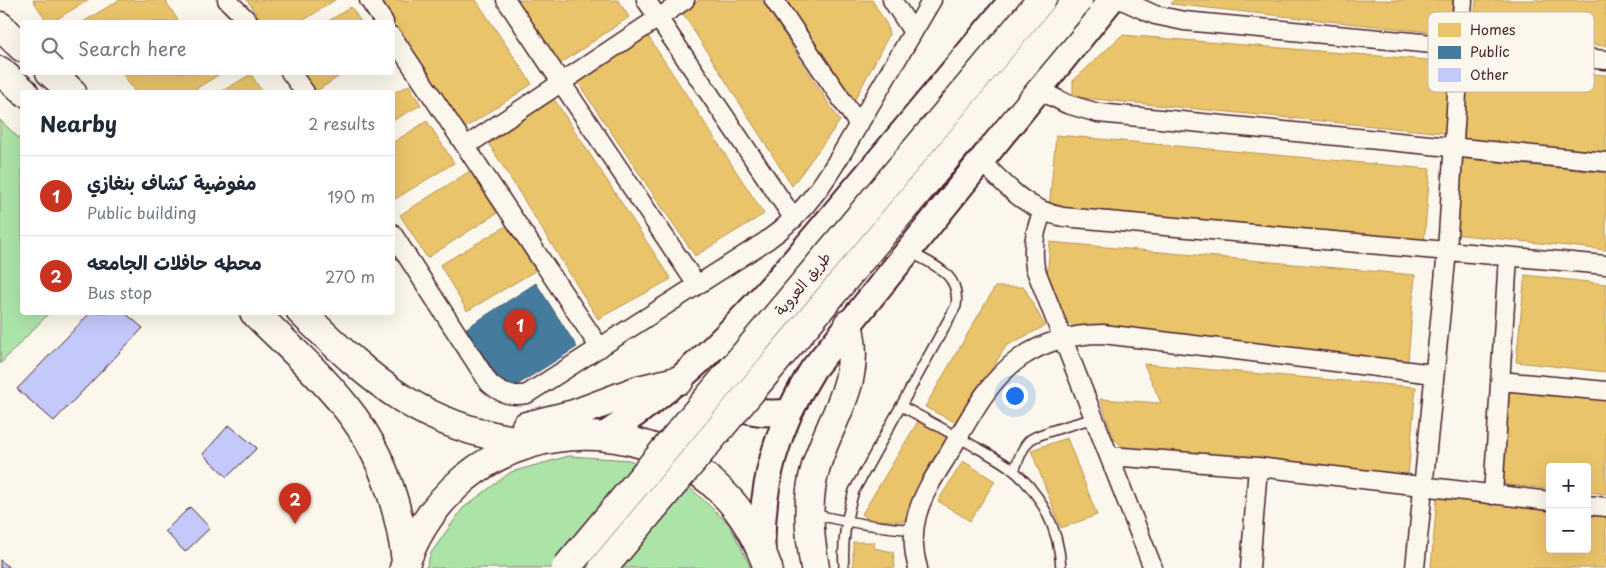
<!DOCTYPE html>
<meta charset="utf-8">
<style>
:root{--surface:#fff;--page:#f2f2f3;--text:#1f2937;--muted:#747a83;--line:#e0e1e3;--accent:#c8321e}
body{margin:0;font-family:"Playpen Sans","Playpen Sans Arabic",sans-serif;background:var(--page);color:var(--text)}
.controls{position:absolute;right:15px;bottom:15px;display:grid;overflow:hidden;border-radius:5px;box-shadow:0 5px 20px #0002}
.controls button{width:45px;height:45px;display:grid;place-items:center;padding:0;border:0;border-bottom:1px solid var(--line);background:var(--surface);color:var(--text);font:25px sans-serif}
.you{position:absolute;left:1014px;top:395px;width:18px;height:18px;margin:-12px;border:4px solid #fff;border-radius:50%;background:#1a73e8;box-shadow:0 0 0 8px #1a73e833}
.badge{display:grid;place-items:center;width:32px;height:32px;border-radius:50%;background:var(--accent);color:#fff;font-size:16px;font-weight:700}
.pin{position:absolute;translate:-50% -41px;filter:drop-shadow(0 1px 2px #0008)}
.pin::after{content:'';position:absolute;top:26px;width:18px;height:15px;background:inherit;clip-path:polygon(0 0,100% 0,50% 100%)}
.list{margin:0;padding:0;list-style:none}
h2{display:flex;justify-content:space-between;align-items:center;height:65px;margin:0;padding:0 20px;font-size:21px}
h2 small{font-size:16px;font-weight:400;color:var(--muted)}
.list li{display:grid;grid-template-columns:32px 1fr auto;gap:15px;align-items:center;box-sizing:border-box;height:80px;padding:0 20px;border-top:1px solid var(--line)}
.list b{display:block;font-size:19px;white-space:nowrap}
.list p{margin:0;font-size:16px;white-space:nowrap;color:var(--muted)}
.list em{font-size:16px;font-style:normal;color:var(--muted)}
.icon{flex:none;width:28px;height:28px;fill:none;stroke:currentColor;stroke-width:2;stroke-linecap:round;stroke-linejoin:round}
.map{position:relative;flex:none;width:1606px;height:568px;overflow:hidden}
.search{position:absolute;background:var(--surface);box-shadow:0 5px 20px #0002;left:20px;top:20px;width:375px;height:55px;display:flex;align-items:center;gap:12px;box-sizing:border-box;padding:0 18px;border-radius:5px;color:var(--muted);font-size:19px}
.panel{position:absolute;background:var(--surface);box-shadow:0 5px 20px #0002;left:20px;top:90px;width:375px;height:225px;border-radius:5px}
.map>svg:first-child{display:block}
.green{fill:#ace4a8;stroke:#7b826a}
.homes{fill:#e9c46a;stroke:#b99257}
.public{fill:#457b9d;stroke:#465f7b}
.building{fill:#c4c9fb;stroke:#4a1f2b}
.lines{fill:none;stroke-linecap:round;stroke-linejoin:round}
.service-casing{stroke:#4a1f2b;stroke-width:12}
.minor-casing{stroke:#4a1f2b;stroke-width:21}
.secondary-casing{stroke:#4a1f2b;stroke-width:29}
.primary-casing{stroke:#4a1f2b;stroke-width:31}
.service{stroke:#fbf7ec;stroke-width:9}
.minor{stroke:#fbf7ec;stroke-width:18}
.secondary{stroke:#fbf7ec;stroke-width:25}
.primary{stroke:#fbf7ec;stroke-width:28}
.trunk-bridge-casing{stroke:#4a1f2b;stroke-width:31;stroke-linecap:butt}
.trunk-bridge{stroke:#fbf7ec;stroke-width:28}
.labels{text-anchor:middle;stroke-width:5;stroke-linejoin:round;paint-order:stroke}
.street-label{font-size:15px;fill:#4a1f2b;stroke:#fbf7ec}
.key{fill:#fbf7ec;stroke:#c6b6b2;stroke-width:1}
.key-label{font-size:14px;fill:#4a1f2b}
</style>
<div class="map">
<svg width="1606" height="568" viewBox="0 0 1606 568">
<rect width="100%" height="100%" fill="#fbf7ec"/>
<filter id="ink" filterUnits="userSpaceOnUse"><feTurbulence type="fractalNoise" baseFrequency=".02" numOctaves="2"/><feDisplacementMap in="SourceGraphic" scale="10" xChannelSelector="R" yChannelSelector="G"/><feConvolveMatrix kernelMatrix="1 2 1 2 8 2 1 2 1" color-interpolation-filters="sRGB"/></filter>
<g filter="url(#ink)">
<path class="green" d="M0 120 22 141V312L49 313 0 364Z
M569 456 629 460 685 483 729 524 751 568H426L431 553 463 508 511 472Z"/>
<path class="homes" d="M33 0H88L52 22H47Z
M119 0H165L179 22H83Z
M247 0H335L301 22H262Z
M375 0H476L532 84 462 130 392 26V22Z
M512 0H618L629 17 557 66Z
M699 0H762L840 121 792 186 682 12Z
M784 0H872L887 25 889 35 853 103Z
M1174 0H1453L1449 34 1171 4Z
M1476 0H1606V46L1473 31Z
M351 7 361 22H327Z
M1122 35 1452 62 1445 133 1073 97V81Z
M648 36 764 214 695 256 578 83Z
M1468 62 1606 75V153L1461 139Z
M223 72 191 92H135L122 73Z
M295 72H346L315 92H308Z
M251 74 262 92H221Z
M409 85 421 105 392 121V94Z
M554 99 671 279 598 319 489 144Z
M427 121 454 163 392 201V143Z
M1056 135 1430 169 1424 243 1049 209Z
M1459 158 1606 173V250L1452 234Z
M470 171 497 213 427 258 400 215Z
M508 225 535 271 467 311 440 265Z
M1050 242 1415 275 1408 361 1078 331 1062 316 1046 290Z
M1525 275 1606 284V372L1516 362Z
M995 287H1024L1045 326 1006 346 958 424 925 407Z
M1144 364 1416 387 1408 476 1131 454 1114 439 1100 399 1161 403Z
M1507 386 1606 396V494L1587 492V467H1550V489L1500 484Z
M920 418 952 437 904 521 869 520 862 514Z
M1067 438 1097 515 1061 528 1031 450Z
M963 461 995 481 970 521 938 501Z
M1437 497 1550 509V549H1587V513L1606 516V568H1431Z
M853 542H875L874 548 893 552 895 568H853Z"/>
<path class="public" d="M536 283 577 347 506 392 465 329Z"/>
<path class="building" d="M91 312H124L143 328 54 421 17 389Z
M229 425 257 448 227 477 203 454Z
M190 507 210 528 185 552 165 531Z
M0 560 10 568H0Z"/>
<g class="lines">
<g class="service-casing">
<path id="service" d="M901 406C922 417 943 429 965 441 979 449 994 456 1008 466 1040 490 1059 528 1061 568
M1014 471C1018 461 1022 447 1030 440 1040 432 1080 423 1094 418
M812 514C846 522 879 527 914 530
M844 568C842 541 846 517 854 491L956 306C961 274 934 265 910 252"/>
</g>
<g class="minor-casing">
<path id="minor" d="M227 0 249 22
M369 0 384 22
M506 0 697 285
M646 0 794 219
M774 0 859 125
M892 0 913 32
M1122 0 1155 15 1184 21 1606 60
M392 36 600 348
M290 72 305 92
M1039 90 1067 104 1098 113 1606 162
M466 146 685 0
M981 161C1006 186 1027 210 1063 217L1606 265
M1043 212C1034 230 1032 247 1035 268L1153 568
M392 233 489 383C501 394 511 397 527 394L766 241C815 207 837 161 866 112 888 75 910 37 932 0
M1501 381 1606 391
M1109 456 1258 467 1550 501
M1493 495 1508 257
M1587 505 1606 507
M918 568C913 551 912 533 917 515 923 493 936 474 948 455 968 421 987 381 1020 358 1045 341 1073 334 1103 334L1434 374
M1250 568 1258 467
M1415 568 1447 251 1463 0"/>
</g>
<g class="secondary-casing">
<path id="secondary" d="M720 399C743 412 763 415 789 412
M603 436C699 376 771 289 843 203 900 136 956 68 1012 0
M762 551C761 482 777 427 813 369L1111 0"/>
</g>
<g class="primary-casing">
<path id="primary" d="M0 26 22 47
M0 71 24 92
M50 72 72 92
M254 312C285 343 318 372 345 406 381 450 399 505 406 561
M301 312C374 383 426 431 531 442
M526 426 574 414 638 390 680 380
M404 568C415 533 437 502 465 478 541 416 656 423 724 494 745 515 758 540 768 568
M815 568C809 534 806 499 816 466 832 413 863 383 848 324"/>
</g>
<use href="#service" class="service"/>
<use href="#minor" class="minor"/>
<use href="#secondary" class="secondary"/>
<use href="#primary" class="primary"/>
<g class="trunk-bridge-casing">
<path id="trunk-bridge" d="M566 568 1041 0
M603 568 1078 0"/>
</g>
<use href="#trunk-bridge" class="trunk-bridge"/>
</g>
</g>
<g class="labels">
<g class="street-label">
<text transform="translate(803 284) rotate(-50)" y="5">طريق العروبة</text>
</g>
</g>
<rect x="1428" y="12" width="166" height="80" rx="8" class="key"/>
<rect x="1438" y="23" width="23" height="14" fill="#e9c46a"/>
<rect x="1438" y="46" width="23" height="13" fill="#457b9d"/>
<rect x="1438" y="68" width="23" height="14" fill="#c4c9fb"/>
<g class="key-label">
<text x="1470" y="35">Homes</text>
<text x="1470" y="57">Public</text>
<text x="1470" y="80">Other</text>
</g>
</svg>
<div class="controls">
<button>+</button>
<button>−</button>
</div>
<div class="you"></div>
<div class="pin badge" style="left:520px;top:350px">1</div>
<div class="pin badge" style="left:295px;top:524px">2</div>
<div class="search"><svg class="icon" aria-label="search" viewBox="0 0 24 24"><circle cx="10" cy="10" r="6"/><path d="M15 15l6 6"/></svg>Search here</div>
<section class="panel">
<h2>Nearby<small>2 results</small></h2>
<ul class="list">
<li><span class="badge">1</span><div><b>مفوضية كشاف بنغازي</b><p>Public building</p></div><em>190 m</em></li>
<li><span class="badge">2</span><div><b>محطه حافلات الجامعه</b><p>Bus stop</p></div><em>270 m</em></li>
</ul>
</section>
</div>
